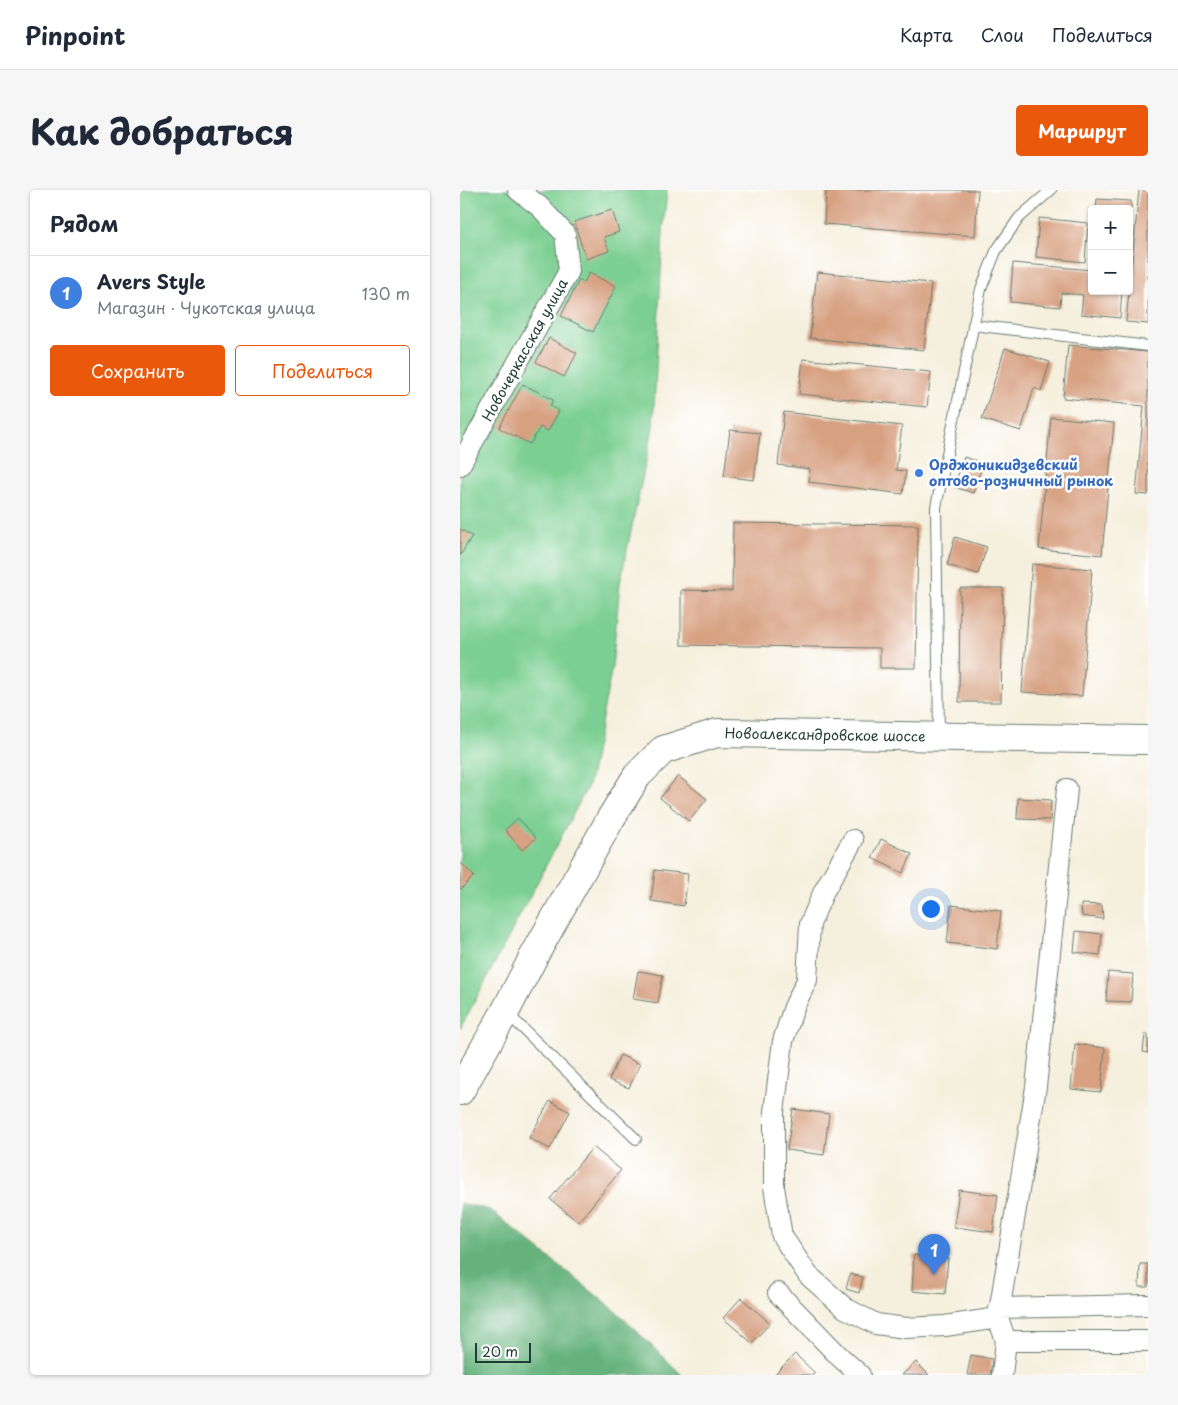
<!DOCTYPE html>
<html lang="ru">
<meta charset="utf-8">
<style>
:root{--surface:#fff;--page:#f6f6f7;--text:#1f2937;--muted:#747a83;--line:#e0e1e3;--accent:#ea580c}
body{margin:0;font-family:"Playpen Sans",sans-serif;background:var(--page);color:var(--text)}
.controls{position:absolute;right:15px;top:15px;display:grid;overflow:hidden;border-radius:5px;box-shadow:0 1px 4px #0004}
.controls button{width:45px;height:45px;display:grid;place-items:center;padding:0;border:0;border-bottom:1px solid var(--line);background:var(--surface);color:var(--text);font:25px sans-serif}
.scale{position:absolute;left:15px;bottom:12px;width:56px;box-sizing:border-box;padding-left:5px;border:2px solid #1f3d34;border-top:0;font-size:14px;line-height:18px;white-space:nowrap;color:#1f3d34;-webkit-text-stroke:4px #fff;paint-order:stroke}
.you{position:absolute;left:470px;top:718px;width:18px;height:18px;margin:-12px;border:4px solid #fff;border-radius:50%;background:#1a73e8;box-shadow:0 0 0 8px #1a73e833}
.badge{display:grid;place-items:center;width:32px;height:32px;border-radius:50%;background:var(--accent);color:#fff;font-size:16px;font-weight:700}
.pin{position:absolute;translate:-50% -41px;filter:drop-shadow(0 1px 2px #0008)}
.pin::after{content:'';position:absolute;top:26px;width:18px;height:15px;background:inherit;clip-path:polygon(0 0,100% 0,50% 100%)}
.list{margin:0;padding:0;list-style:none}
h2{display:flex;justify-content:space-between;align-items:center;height:65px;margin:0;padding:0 20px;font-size:21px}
h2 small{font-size:16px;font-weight:400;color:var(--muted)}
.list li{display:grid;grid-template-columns:32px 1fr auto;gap:15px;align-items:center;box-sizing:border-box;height:75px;padding:0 20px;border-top:1px solid var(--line)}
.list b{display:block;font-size:19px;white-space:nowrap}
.list p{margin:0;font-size:16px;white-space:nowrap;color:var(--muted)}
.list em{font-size:16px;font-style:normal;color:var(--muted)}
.actions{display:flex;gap:10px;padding:15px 20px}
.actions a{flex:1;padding:11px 0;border:1px solid var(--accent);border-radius:5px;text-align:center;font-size:18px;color:var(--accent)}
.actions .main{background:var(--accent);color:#fff}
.map{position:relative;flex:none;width:688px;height:1185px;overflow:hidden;border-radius:5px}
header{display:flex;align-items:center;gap:30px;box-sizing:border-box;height:70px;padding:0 25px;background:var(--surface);border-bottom:1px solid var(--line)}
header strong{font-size:24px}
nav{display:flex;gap:28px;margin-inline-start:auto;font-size:18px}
.intro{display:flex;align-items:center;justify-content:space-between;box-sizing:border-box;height:120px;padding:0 30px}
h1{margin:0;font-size:35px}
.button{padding:12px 22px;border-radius:5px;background:var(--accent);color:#fff;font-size:18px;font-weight:700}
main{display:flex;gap:30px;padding:0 30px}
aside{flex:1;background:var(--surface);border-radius:5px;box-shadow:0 1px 4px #0004}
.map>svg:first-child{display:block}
.green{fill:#7ccf92;stroke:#4e8663}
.forest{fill:#65b27c;stroke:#427858}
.building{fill:#d7a081}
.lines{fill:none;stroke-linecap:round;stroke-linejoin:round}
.service-casing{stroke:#6a7b6f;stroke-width:12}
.minor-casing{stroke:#6a7b6f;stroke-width:22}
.secondary-casing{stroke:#6a7b6f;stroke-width:30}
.service{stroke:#fff;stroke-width:10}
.minor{stroke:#fff;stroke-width:20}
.secondary{stroke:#fff;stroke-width:28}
.shop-dot{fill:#3f7fe0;stroke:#fff;stroke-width:2}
.labels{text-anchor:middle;stroke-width:5;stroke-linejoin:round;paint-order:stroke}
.street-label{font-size:14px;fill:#1f3d34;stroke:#fff}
.shop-label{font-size:14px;font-weight:bold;fill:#366cbe;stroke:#fff;text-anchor:start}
</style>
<header>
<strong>Pinpoint</strong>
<nav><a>Карта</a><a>Слои</a><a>Поделиться</a></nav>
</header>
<div class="intro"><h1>Как добраться</h1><a class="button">Маршрут</a></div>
<main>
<aside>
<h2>Рядом<small></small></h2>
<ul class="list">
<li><span class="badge" style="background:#3f7fe0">1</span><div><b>Avers Style</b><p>Магазин · Чукотская улица</p></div><em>130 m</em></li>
</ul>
<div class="actions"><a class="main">Сохранить</a><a>Поделиться</a></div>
</aside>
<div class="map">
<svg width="688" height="1185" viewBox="0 0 688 1185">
<rect width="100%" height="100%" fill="#fff"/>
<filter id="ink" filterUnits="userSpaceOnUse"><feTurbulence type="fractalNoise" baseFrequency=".02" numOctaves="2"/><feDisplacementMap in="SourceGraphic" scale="10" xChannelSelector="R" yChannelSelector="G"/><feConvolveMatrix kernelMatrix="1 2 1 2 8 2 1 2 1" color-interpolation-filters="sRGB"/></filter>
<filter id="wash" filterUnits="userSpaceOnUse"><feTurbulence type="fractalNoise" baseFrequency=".0096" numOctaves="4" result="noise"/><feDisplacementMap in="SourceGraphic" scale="20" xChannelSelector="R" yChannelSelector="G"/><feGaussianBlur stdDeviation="1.12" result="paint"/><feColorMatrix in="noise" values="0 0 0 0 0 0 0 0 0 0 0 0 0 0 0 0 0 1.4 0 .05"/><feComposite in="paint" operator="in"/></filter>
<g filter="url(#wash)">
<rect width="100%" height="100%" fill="#f5efdd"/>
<path class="green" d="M0 0H207L203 42 193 238 160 393 152 477 129 594 0 839Z"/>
<path class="forest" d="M0 1013 30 1020 156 1121 222 1185H0Z"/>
<g id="blocks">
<path class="building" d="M366 0H518L515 46 364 34Z
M679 0H688V134L666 132Z
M637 9 671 11V19H636Z
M152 20 159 42 144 47 149 61 126 69 114 32Z
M579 28 628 33 625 72 576 67Z
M553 73 632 80V101H662L660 128 621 124 623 105 601 103 600 117 550 112Z
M357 82 471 93 464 160 350 148Z
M129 83 156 96 133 142 101 126 119 90 124 93Z
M89 148 117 163 104 187 76 172Z
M608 155 688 162V305L676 304 684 216 603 208Z
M545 158 590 172 581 201 574 198 561 241 522 229Z
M343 169 471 182 467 217 339 204Z
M63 194 93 210 90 216 99 221 88 241 80 237 70 254 39 238Z
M324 222 442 236 436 280 446 281 443 304 349 292 350 279 318 275Z
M591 227 654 233 642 365 579 359Z
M270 240 300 243 294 290 264 286Z
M504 267 523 273 513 303 494 297Z
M273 333 458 335 456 478H420V458L221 455V400L272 401Z
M0 339 12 346 0 366Z
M495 347 527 357 518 384 487 375Z
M572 374 632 379 622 506 562 502Z
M500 398H543L541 512H499Z
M218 586 247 609 229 631 200 608Z
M558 608 591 610 590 630 557 629Z
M58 628 76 648 62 660 45 640Z
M421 649 452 664 443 683 412 668Z
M0 672 14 686 0 700Z
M195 680 228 684 224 716 191 711Z
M621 714 642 715 643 729 622 726Z
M491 715 541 721 537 759 487 753Z
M616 741 642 744 640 765 614 762Z
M178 781 203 785 198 813 173 809Z
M648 782 673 784 671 812 646 811Z
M685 844H688V863L683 862Z
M615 854 645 858 641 902 611 899Z
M160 865 180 874 169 898 149 890Z
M90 911 110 922 90 959 69 948Z
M333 919 369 924 364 965 327 960Z
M133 957 161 980 118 1032 90 1009Z
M499 1000 538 1005 533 1042 494 1037Z
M454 1065 488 1068 485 1104 452 1101Z
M680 1074H688V1097H679Z
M390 1084 403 1087 399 1103 386 1099Z
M281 1108 310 1133 292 1153 263 1128Z
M335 1164 355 1183 353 1185H314Z
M511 1165 532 1169 530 1185H507Z
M456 1172 469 1185H442Z"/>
</g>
</g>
<g filter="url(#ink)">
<use href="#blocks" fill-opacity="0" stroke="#6a7b6f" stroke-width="1"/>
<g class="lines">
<g class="service-casing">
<path id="service" d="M513 135 688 156
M479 546 476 317 521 99 536 61 559 28 591 0
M46 822 176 949"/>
</g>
<g class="minor-casing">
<path id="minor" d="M0 275 109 81 105 44 80 17 58 0
M393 650 364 701 350 734 347 790 334 817 323 851 314 922V997L322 1046 348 1085 385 1118 416 1134 446 1138 485 1136 538 1128
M318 1103 380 1167 400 1185
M539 1118 688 1115
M546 1151H688
M542 1185 546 1151 538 1128 576 897 607 599"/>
</g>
<g class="secondary-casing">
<path id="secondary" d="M0 901 45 822 74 766 151 628 177 586 203 560 257 543 688 550"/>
</g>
<use href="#service" class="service"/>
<use href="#minor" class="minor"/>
<use href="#secondary" class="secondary"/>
</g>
</g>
<circle class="shop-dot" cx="459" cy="283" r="5"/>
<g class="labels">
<g class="street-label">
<text transform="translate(65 160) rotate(-61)" y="5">Новочеркасская улица</text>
<text transform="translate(365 545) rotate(1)" y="5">Новоалександровское шоссе</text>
</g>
<g class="shop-label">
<text x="469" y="280">Орджоникидзевский<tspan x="469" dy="16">оптово-розничный рынок</tspan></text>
</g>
</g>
</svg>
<div class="controls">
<button>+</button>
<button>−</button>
</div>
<div class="scale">20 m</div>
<div class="you"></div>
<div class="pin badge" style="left:474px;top:1085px;background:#3f7fe0">1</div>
</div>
</main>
